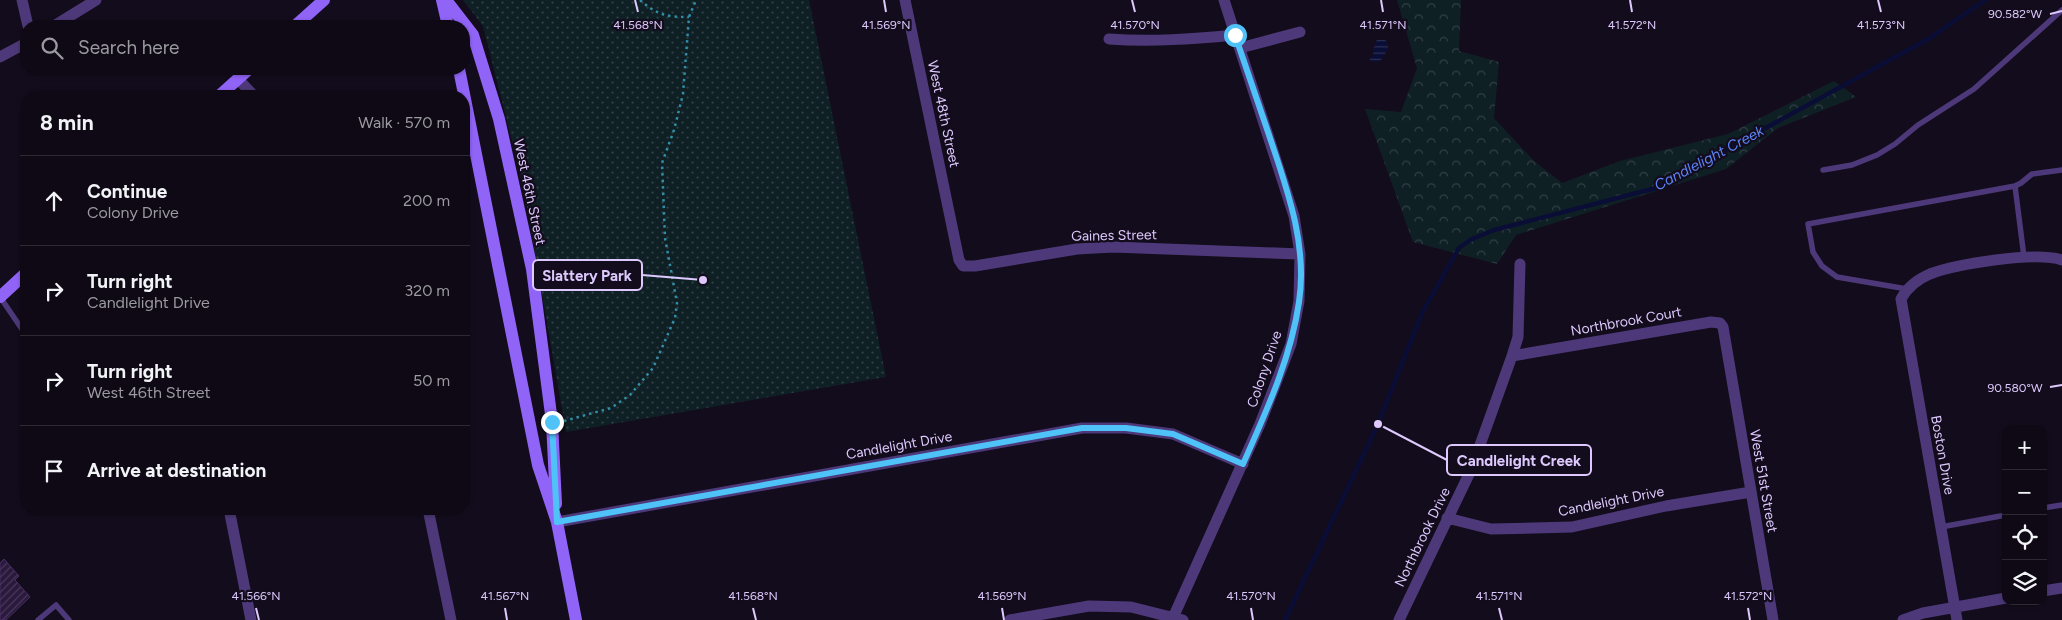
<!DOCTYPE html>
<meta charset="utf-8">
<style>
:root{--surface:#0e0915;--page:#1c1722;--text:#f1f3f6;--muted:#9b9aa0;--line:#2e2a34}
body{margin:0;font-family:Figtree,sans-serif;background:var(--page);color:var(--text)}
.controls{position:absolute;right:15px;bottom:15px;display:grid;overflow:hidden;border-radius:10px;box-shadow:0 1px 4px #0004}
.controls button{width:45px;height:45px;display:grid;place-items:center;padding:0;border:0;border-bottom:1px solid var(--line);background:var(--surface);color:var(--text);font:25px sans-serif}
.stop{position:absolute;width:15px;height:15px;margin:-11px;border:4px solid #4fc3f7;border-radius:50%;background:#fff}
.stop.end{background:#4fc3f7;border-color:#fff;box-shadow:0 1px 5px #0008}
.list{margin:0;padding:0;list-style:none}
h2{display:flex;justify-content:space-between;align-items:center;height:65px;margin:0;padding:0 20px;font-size:21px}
h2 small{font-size:16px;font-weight:400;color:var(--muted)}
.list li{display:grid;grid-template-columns:32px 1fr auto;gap:15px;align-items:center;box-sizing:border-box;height:90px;padding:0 20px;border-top:1px solid var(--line)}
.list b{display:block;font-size:19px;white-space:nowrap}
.list p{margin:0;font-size:16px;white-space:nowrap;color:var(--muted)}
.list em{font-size:16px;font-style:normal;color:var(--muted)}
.icon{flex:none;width:28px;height:28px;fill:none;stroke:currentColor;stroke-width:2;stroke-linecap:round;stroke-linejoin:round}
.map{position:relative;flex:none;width:2062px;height:620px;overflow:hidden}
.search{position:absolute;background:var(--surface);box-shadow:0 1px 4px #0004;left:20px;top:20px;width:450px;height:55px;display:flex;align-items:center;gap:12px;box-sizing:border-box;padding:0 18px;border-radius:20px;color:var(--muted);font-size:19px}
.panel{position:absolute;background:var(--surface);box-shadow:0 1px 4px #0004;left:20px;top:90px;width:450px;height:425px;border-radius:20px}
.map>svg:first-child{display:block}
.forest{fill:url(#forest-crowns)}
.park{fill:url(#park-dots)}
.water{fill:url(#water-rules)}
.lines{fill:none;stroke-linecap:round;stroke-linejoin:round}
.stream{stroke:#0a0e36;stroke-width:4.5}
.building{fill:url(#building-hatch);stroke:#482c66}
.path{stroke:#328ea8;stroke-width:2.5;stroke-dasharray:2.5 4;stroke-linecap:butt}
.lane{stroke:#4d3979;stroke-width:5.5}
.street{stroke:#4d3979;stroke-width:11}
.secondary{stroke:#9164f8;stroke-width:12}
.route{stroke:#4fc3f7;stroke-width:6}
.ticks{fill:none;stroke:#ddc9fd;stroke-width:2}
.labels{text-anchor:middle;stroke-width:4.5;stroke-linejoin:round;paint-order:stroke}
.street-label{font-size:14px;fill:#ddc9fd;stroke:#130c1c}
.water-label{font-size:15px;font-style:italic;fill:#5c84f8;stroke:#130c1c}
.ticks-label{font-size:12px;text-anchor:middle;fill:#ddc9fd;stroke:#130c1c;stroke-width:4.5;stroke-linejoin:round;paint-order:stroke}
.leader{fill:none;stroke:#ddc9fd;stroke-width:2}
.callout-dot{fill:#ddc9fd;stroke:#130c1c;stroke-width:2}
.callout{fill:#130c1c;stroke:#ddc9fd;stroke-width:2}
.callout-label{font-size:15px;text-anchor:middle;font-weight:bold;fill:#ddc9fd}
</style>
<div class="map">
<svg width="2062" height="620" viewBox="0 0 2062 620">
<defs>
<pattern id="forest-crowns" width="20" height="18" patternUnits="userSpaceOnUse" patternTransform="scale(1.25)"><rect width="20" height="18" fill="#0f2025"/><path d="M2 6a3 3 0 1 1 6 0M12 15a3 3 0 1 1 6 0" fill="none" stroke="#323f46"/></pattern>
<pattern id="park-dots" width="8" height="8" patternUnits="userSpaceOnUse" patternTransform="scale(1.25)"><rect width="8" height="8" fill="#0f2025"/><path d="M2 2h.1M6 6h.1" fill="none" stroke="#323f46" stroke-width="1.8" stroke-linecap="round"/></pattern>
<pattern id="water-rules" width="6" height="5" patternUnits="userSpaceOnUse" patternTransform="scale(1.25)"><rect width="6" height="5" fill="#0a0e36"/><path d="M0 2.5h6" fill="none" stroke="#2d3054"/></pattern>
<pattern id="building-hatch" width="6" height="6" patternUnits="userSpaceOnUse" patternTransform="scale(1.25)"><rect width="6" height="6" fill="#2a193c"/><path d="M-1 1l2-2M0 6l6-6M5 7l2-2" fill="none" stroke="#483959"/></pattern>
</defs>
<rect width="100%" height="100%" fill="#130c1c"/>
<path class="forest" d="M1397 0H1461L1459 51 1499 62 1494 118 1534 161 1562 183 1620 161 1728 134 1834 81 1856 97 1778 128 1726 169 1516 235 1497 264 1413 242 1365 109 1401 112 1417 68Z"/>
<path class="park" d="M463 0H809L886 377 566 432 523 184 483 26Z"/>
<path class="water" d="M1377 40H1385L1388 43V49L1380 61 1375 62 1370 60 1369 57H1372C1375 51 1373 45 1377 40Z"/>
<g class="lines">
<path class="stream" d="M1285 620 1378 424 1422 313 1459 248 1470 240 1494 230 1656 188 1930 38 1985 0"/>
</g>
<path class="building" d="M4 559 19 576 15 580 30 597 6 620H0V563Z"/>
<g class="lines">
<path class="path" d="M640 0C657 15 667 17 689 17
M564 421 611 408 630 395 653 368 675 318 677 303 665 238 662 163 674 130 683 94 689 17 696 0"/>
<path class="lane" d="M1823 170 1852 165 1877 155 1895 144 1918 125 1974 89 2062 10
M2015 186 2024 257
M1907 289 1837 277 1822 266 1813 252 1808 224 2015 186 2021 183 2032 174 2062 170
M0 297 26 335
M2043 508 2062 505
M1941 527 2006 515
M38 620 56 605 69 620"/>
<path class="street" d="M22 0 28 26
M905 0 959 260 963 266H975L1077 249 1113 247 1300 254
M54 26 96 0
M1109 39C1152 42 1192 39 1235 35
M1240 48 1300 32
M0 57 26 43
M238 79 254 96
M1512 356 1711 322 1720 323 1723 327 1773 620
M229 509 251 620
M428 509 451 620
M1447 518 1491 529 1572 527 1666 506 1751 492
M557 522 1082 428H1126L1173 434 1243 464
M2043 591 2062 588
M1010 620 1089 606 1131 607 1183 620
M1172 620 1260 424 1291 344 1299 301 1300 254 1294 216 1224 0
M1399 620 1471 470 1512 356 1518 337 1520 264
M1903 620 1923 613 2006 598
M1957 620 1901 299C1907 288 1918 279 1930 274 1956 264 2036 251 2062 260"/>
<path class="secondary" d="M442 0 448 26
M446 0 473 35 499 119 532 269 552 422 556 504
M295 26 324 0
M459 69 538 465 557 522 576 620
M219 96 249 69
M0 297 26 273"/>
</g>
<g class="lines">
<path class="route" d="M552 422 557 522 1082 428H1126L1173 434 1243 464C1266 412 1291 358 1299 302 1308 244 1286 186 1268 132 1257 99 1246 67 1235 35"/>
</g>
<path class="ticks" d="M635 0 638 12M884 0 886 12M1132 0 1135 12M1381 0 1383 12M1630 0 1632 12M1878 0 1881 12M2050 14 2062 11M2050 387 2062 385M256 608 259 620M505 608 507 620M753 608 756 620M1002 608 1004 620M1251 608 1253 620M1499 608 1502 620M1748 608 1750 620"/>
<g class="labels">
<g class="street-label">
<text transform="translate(944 114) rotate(78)" y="5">West 48th Street</text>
<text transform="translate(530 192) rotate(78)" y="5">West 46th Street</text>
<text transform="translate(1114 235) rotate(-1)" y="5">Gaines Street</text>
<text transform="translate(1626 321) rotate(-10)" y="5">Northbrook Court</text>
<text transform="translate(1264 369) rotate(-71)" y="5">Colony Drive</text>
<text transform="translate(899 445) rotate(-10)" y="5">Candlelight Drive</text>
<text transform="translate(1943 455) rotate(80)" y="5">Boston Drive</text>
<text transform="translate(1764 481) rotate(80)" y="5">West 51st Street</text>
<text transform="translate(1611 501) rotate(-11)" y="5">Candlelight Drive</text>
<text transform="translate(1422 537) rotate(-64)" y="5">Northbrook Drive</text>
</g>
<g class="water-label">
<text transform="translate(1709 158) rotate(-28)" y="5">Candlelight Creek</text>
</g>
</g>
<g class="ticks-label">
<text x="2015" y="18">90.582°W</text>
<text x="638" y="29">41.568°N</text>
<text x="886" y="29">41.569°N</text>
<text x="1135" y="29">41.570°N</text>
<text x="1383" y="29">41.571°N</text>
<text x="1632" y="29">41.572°N</text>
<text x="1881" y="29">41.573°N</text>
<text x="2015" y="392">90.580°W</text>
<text x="256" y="600">41.566°N</text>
<text x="505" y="600">41.567°N</text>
<text x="753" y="600">41.568°N</text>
<text x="1002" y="600">41.569°N</text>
<text x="1251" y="600">41.570°N</text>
<text x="1499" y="600">41.571°N</text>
<text x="1748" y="600">41.572°N</text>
</g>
<path class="leader" d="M703 280L642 275M1378 424L1447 460"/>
<g class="callout-dot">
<circle cx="703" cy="280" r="5"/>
<circle cx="1378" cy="424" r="5"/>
</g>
<g class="callout">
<rect x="533" y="260" width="109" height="30" rx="5"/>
<rect x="1447" y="445" width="144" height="30" rx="5"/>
</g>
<g class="callout-label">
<text x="587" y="281">Slattery Park</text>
<text x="1519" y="466">Candlelight Creek</text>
</g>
</svg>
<div class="controls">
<button>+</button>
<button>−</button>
<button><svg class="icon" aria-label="locate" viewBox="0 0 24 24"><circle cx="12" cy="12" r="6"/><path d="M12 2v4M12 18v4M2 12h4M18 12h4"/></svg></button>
<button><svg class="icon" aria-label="layers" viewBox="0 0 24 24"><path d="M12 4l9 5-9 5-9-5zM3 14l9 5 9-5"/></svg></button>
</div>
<div class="stop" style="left:1235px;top:35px"></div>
<div class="stop end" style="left:552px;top:422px"></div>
<div class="search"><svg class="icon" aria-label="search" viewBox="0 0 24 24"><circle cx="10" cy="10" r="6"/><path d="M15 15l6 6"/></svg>Search here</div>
<section class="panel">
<h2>8 min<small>Walk · 570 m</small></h2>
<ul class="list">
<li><svg class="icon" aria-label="ahead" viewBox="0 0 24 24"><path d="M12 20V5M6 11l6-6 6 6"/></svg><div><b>Continue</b><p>Colony Drive</p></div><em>200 m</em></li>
<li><svg class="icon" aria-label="right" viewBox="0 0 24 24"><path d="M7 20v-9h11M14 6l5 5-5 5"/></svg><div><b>Turn right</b><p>Candlelight Drive</p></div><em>320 m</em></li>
<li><svg class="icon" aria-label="right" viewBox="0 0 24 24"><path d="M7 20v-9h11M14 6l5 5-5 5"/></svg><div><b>Turn right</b><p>West 46th Street</p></div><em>50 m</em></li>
<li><svg class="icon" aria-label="arrive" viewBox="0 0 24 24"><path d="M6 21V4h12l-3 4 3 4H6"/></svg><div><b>Arrive at destination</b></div></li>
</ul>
</section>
</div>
